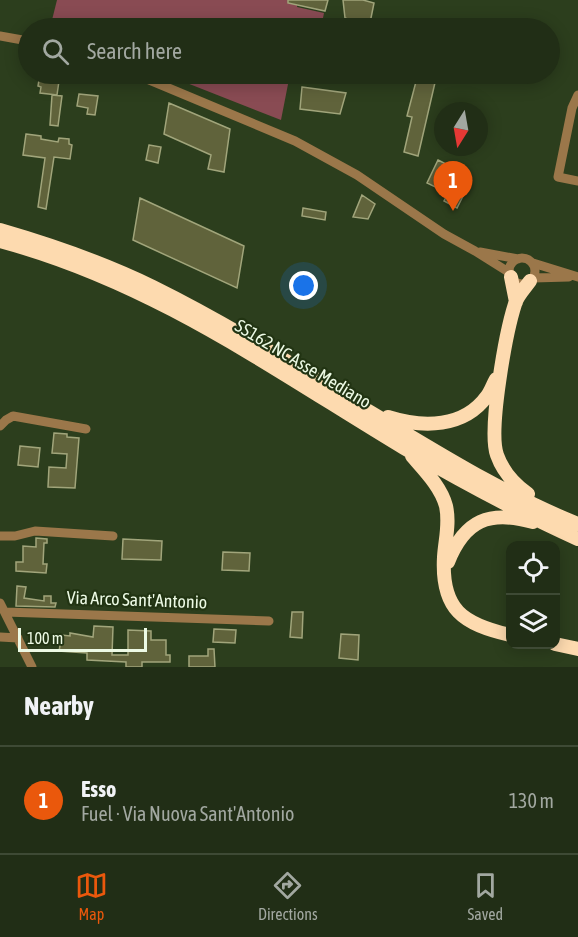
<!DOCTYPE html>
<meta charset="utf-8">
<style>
:root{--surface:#212e16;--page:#2d3a23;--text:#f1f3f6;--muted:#a2a8a1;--line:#3e4a35;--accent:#ea580c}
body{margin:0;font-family:"Asap Condensed",sans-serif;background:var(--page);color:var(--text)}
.controls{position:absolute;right:18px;bottom:18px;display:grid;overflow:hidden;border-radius:12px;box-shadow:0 3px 15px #0003}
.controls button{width:54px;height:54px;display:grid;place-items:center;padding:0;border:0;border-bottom:2px solid var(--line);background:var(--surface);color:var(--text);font:30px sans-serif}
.compass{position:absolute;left:434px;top:102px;width:54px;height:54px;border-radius:50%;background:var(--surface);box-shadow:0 3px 15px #0003;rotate:191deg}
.scale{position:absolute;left:18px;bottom:15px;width:129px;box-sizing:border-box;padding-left:6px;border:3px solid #edfae5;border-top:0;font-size:16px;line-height:21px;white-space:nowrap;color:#edfae5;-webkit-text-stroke:4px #223413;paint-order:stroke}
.you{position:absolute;left:304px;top:286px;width:21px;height:21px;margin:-15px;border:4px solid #fff;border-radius:50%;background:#1a73e8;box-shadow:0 0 0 9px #1a73e833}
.badge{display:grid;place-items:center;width:39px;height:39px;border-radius:50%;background:var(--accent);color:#fff;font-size:20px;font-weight:700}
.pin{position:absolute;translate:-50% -50px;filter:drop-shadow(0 2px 3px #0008)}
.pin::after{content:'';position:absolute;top:32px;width:21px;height:18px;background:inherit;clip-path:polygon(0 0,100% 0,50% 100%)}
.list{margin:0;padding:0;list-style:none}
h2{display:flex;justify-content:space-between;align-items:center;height:78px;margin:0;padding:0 24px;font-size:26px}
h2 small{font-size:20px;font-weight:400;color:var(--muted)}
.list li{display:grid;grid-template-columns:39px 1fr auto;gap:18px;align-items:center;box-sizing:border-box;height:108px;padding:0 24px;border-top:2px solid var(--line)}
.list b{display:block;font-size:22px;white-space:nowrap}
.list p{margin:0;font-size:20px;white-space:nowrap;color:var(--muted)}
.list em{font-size:20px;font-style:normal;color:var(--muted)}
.icon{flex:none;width:33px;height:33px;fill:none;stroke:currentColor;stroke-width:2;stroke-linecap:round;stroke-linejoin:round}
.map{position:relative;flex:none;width:578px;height:667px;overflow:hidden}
.search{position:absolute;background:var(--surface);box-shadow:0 3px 15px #0003;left:18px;right:18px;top:18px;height:66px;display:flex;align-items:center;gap:15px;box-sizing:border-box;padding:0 21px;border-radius:33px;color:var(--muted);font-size:22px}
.sheet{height:186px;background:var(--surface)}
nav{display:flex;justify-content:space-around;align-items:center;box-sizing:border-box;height:84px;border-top:2px solid var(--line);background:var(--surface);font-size:16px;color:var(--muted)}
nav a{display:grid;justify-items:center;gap:3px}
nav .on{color:var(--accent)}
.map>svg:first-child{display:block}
.green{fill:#894b53}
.building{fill:#60633b;stroke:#a1a57b;stroke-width:1.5}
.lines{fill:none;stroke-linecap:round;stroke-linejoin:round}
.minor{stroke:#9b774a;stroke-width:9}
.highway{stroke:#fddaaf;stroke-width:14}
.labels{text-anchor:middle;stroke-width:4.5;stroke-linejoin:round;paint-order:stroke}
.street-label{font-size:18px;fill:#edfae5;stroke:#223413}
</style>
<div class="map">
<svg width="578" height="667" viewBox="0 0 578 667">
<rect width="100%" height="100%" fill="#2c3e1d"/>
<path class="green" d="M57 0H298L297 7 324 13 321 28H50Z
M164 74H290L281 120Z"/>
<path class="building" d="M288 0H328L325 11 288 3Z
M343 0H363L374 3 369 28H359L360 23 345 18Z
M40 74H60L57 95 40 93 41 87 38 86Z
M418 74H437L418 156 404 152 412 117 407 116Z
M302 87 346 93 340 114 300 109Z
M79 94 98 96 95 115 87 114 88 108 77 106Z
M52 95 62 96 58 126 50 125Z
M169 103 230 129 224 172 208 169 211 155 164 134Z
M26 134 41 136V139L58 142 59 138 69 139V144L72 145 70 159 54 157 46 209 38 207 45 158 23 155Z
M149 145 161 147 158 163 146 160Z
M438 160 450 166 445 177 467 188 457 208 444 201 448 193 427 183Z
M362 195 375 204 368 219 353 217Z
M140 198 244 246 237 288 133 240Z
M303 208 326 212 325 220 302 216Z
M54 433 67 434V437L79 438 75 488 48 487 49 467 66 468 67 454 52 453Z
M20 446 40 448 38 467 18 465Z
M36 538 47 539V543H44L43 564H47L46 573 16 571V562H23V546L36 547Z
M123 539 162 541 161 560 122 559Z
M223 552 250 553 249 571 222 570Z
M17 586 26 587 24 598 44 601V596H51V603H56L55 607 16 606Z
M292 612H303L302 638 290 637Z
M94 626 113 627 112 655H128V630L151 631V640H166V655H170V662H142V667H126V662L87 660V653L59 651 62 635 70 636V633L93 637Z
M214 629 236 630 235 643 213 642Z
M341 634 359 635 358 660 339 658Z
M208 649H214L215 667H189V656H208Z"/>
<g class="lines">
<path class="minor" d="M0 36 28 41
M135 74 295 141 357 175 444 234 475 251 510 273
M578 95 572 108 558 177 578 181
M480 252 518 259
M509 271a13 13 0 1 1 26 0a13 13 0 1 1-26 0Z
M533 263 578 277
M533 278 569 277
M0 426 6 420 13 416 86 429
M0 536H15L35 531 113 536
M0 603 32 667
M5 612 269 621
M0 637 18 638"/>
<path class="highway" d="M0 230C52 245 104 263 153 287 228 324 299 369 370 412 437 452 505 495 578 524
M0 241C153 282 271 368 404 448 461 481 518 512 578 539
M511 277 516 302
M388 417C423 428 464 428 487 396 491 391 493 384 496 379
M412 456C425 471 441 487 446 506 450 524 445 540 444 557 441 610 463 624 510 635
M528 494C514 484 503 472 497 455 488 430 506 332 515 304 517 296 525 288 530 281
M448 562C465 520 489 510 533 522
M555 644 578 649"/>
</g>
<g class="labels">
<g class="street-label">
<text transform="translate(303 364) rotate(31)" y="6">SS162 NC Asse Mediano</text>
<text transform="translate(137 600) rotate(2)" y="6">Via Arco Sant'Antonio</text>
</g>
</g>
</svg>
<div class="controls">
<button><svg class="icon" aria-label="locate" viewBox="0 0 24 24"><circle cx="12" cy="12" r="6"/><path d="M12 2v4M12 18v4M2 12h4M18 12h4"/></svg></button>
<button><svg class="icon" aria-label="layers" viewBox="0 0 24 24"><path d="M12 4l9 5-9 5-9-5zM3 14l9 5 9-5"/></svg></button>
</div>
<svg class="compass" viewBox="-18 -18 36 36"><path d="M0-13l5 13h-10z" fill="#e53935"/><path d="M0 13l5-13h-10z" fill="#a2a8a1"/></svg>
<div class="scale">100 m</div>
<div class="you"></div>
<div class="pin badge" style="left:453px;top:211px">1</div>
<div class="search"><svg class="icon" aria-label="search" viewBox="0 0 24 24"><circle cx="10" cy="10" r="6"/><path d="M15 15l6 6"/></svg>Search here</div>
</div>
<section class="sheet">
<h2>Nearby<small></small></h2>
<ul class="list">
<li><span class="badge">1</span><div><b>Esso</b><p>Fuel · Via Nuova Sant'Antonio</p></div><em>130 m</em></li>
</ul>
</section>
<nav>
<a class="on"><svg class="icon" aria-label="map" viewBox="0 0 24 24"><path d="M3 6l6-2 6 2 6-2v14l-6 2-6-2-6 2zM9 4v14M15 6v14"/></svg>Map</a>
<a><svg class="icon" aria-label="directions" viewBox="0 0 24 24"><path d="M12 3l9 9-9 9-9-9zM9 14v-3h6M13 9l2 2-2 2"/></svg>Directions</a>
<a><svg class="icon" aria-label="saved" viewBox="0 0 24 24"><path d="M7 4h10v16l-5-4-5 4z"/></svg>Saved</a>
</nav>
